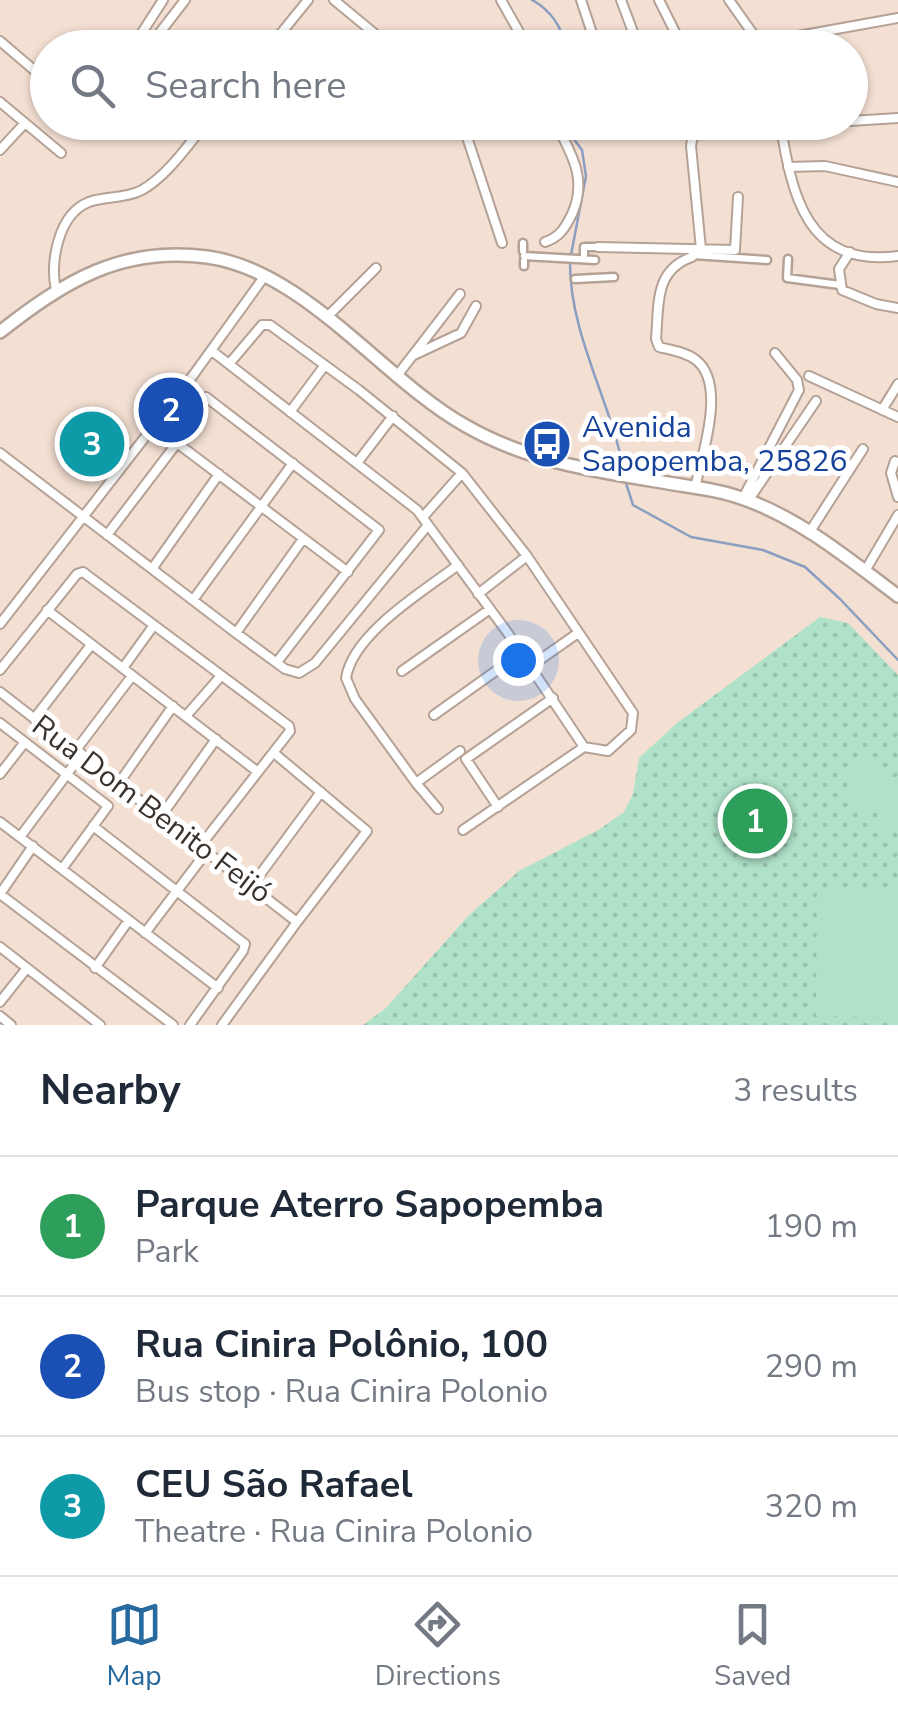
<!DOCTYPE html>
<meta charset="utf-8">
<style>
:root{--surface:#fff;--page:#f2f2f3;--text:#1f2937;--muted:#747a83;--line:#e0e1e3;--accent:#266a9f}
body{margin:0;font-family:"Nunito Sans",sans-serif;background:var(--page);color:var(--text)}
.you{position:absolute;left:518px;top:660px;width:35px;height:35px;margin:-25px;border:8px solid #fff;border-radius:50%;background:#1a73e8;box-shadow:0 0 0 15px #1a73e833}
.badge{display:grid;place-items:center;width:65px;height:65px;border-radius:50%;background:var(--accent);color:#fff;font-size:32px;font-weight:700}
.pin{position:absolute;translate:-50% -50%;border:5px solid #fff;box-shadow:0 2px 10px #0006}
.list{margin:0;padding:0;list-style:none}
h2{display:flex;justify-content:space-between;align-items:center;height:130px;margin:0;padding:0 40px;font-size:42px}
h2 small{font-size:32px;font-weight:400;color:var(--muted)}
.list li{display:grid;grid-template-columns:65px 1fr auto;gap:30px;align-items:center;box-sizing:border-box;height:140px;padding:0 40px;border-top:2px solid var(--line)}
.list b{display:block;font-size:38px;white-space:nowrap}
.list p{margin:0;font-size:32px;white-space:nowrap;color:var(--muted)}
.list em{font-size:32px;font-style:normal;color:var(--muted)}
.icon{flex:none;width:55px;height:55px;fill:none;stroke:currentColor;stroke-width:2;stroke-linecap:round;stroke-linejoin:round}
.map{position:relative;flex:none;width:898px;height:1025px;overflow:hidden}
.search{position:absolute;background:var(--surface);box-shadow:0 2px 8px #0004;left:30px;right:30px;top:30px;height:110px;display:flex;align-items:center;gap:25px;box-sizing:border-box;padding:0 35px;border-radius:55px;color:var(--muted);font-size:38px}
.sheet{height:550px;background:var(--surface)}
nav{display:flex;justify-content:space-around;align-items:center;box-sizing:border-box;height:140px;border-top:2px solid var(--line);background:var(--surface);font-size:28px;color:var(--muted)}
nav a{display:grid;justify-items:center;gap:5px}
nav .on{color:var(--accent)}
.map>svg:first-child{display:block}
.park{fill:url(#park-dots)}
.pitch{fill:#b0e2c9}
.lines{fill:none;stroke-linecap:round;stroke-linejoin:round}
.stream{stroke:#8a9ec0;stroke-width:2.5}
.pedestrian-casing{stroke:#b5a296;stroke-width:11}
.minor-casing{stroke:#b5a296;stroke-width:12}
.secondary-casing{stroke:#b5a296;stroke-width:16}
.pedestrian{stroke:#fff;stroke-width:6}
.minor{stroke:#fff;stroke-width:8}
.secondary{stroke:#fff;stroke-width:11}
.labels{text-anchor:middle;stroke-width:10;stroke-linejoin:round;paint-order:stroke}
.transit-label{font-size:30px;fill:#164399;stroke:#fff;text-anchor:start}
.street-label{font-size:30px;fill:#3a322d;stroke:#fff}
</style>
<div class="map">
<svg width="898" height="1025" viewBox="0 0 898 1025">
<defs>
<pattern id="park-dots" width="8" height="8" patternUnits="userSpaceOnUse" patternTransform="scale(2.5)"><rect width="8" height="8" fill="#b0e2c9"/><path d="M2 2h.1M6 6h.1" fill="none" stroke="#98c2ad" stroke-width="1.8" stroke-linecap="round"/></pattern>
</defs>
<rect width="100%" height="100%" fill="#f4e0d3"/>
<path class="park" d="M820 617 848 623 898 675V1025H363L386 1008 469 915 519 871 600 829 624 812 633 794 639 758 677 723Z"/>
<path class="pitch" d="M849 758H882L881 811H849Z
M883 777H898V830H883Z
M817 889H898V1017L816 1016Z"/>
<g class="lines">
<path class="stream" d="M532 0C549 9 564 28 565 48
M561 122 582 150 586 176 571 255
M570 263C570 336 611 401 624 472
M625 480 633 505 691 537 763 550 805 567 840 599 898 660"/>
<g class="pedestrian-casing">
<path id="pedestrian" d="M523 243V251
M584 255V247H598
M693 255 767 260
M524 256 595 260
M788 259 787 278 840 285
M524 261V266
M575 279 614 277"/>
</g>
<g class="minor-casing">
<path id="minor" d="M334 0 392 48
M501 0 528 48
M581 0 597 48
M621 0 639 48
M659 0 683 48
M729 0 763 48
M0 41 48 82
M759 43 898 18
M132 48 163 0
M148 48 185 0
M269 48 308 0
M0 102 61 153
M850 121 898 118
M462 122 502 243
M695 122 691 146 701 249
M780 122C792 195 806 268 898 256
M692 135 830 122
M0 150 25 123
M788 167 825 166 898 182
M545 242C560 237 565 228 572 214 588 179 571 153 555 122
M598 247 735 250 738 197
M694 249 692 257C654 270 659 305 656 339L659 347C671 350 686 352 696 360 727 384 702 455 695 488
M850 252 839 269 842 290 876 304 898 308
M56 290C50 262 58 214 89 202 106 196 125 199 142 190 168 175 188 145 207 122
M326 318 376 268
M212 351 417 510 507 632 584 747 608 751 631 730 633 713 527 556 462 473 359 390 270 325H262L229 364
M414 355 461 333 476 306
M809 376 898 417
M396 377 460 294
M882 410 898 384
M290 412 325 365
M177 443 174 434 206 397 379 530 277 662
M177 443 348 572
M0 453 236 633 285 669 299 673 315 663 428 525
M895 461 891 473 898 497
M357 463 393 416
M743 498 799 390 797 380 775 353
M748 501 816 401
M423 517 462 473
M809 533 863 449
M107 535 177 443
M458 565C424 591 353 633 346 678L355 699 416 783 460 751
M152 569 219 474
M865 571 898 515
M478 594 527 556
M193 600 293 463
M47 610 258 772
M0 624 194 374 264 277
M236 633 303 539
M531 666 578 633
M123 668 154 625
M0 670 77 574 83 572 289 726 290 731 201 845
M402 671 490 609
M0 692 297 922 222 1025
M434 715 521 653
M186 716 220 677
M34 719 91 645
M0 723 108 806 62 869
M76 750 132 676
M274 753 367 831 297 922
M0 774 25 742
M119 783 173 706
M416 783 438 809
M498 807 466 759 553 698
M162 815 216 739
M0 822 218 988
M93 826 245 944 243 951 190 1025
M463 830 584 747
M20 837 82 754
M253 884 321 792
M0 894 173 1025
M0 894 33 846
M145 933 208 850
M0 947 100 1025
M95 968 129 920
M0 1002 27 968
M0 1016 11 1025"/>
</g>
<g class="secondary-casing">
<path id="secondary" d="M0 332C65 281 121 246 207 257 305 270 382 379 466 426 527 461 594 471 662 482 689 487 718 489 744 499 801 519 850 560 898 596"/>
</g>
<use href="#pedestrian" class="pedestrian"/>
<use href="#minor" class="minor"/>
<use href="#secondary" class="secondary"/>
</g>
<defs>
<g id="bus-disc" transform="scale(2.5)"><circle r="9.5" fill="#1a4fb4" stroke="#fff"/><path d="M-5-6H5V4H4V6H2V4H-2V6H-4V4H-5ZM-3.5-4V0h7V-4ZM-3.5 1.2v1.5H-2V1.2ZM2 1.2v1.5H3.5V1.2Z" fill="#fff"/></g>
</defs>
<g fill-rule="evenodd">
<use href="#bus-disc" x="547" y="444"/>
</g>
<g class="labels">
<g class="transit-label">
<text x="582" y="437">Avenida<tspan x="582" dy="34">Sapopemba, 25826</tspan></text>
</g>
<g class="street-label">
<text transform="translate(152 809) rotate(37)" y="10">Rua Dom Benito Feijó</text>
</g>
</g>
</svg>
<div class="you"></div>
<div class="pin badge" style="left:755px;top:821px;background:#2e9e5b">1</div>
<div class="pin badge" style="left:171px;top:410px;background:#1a4fb4">2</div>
<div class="pin badge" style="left:92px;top:444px;background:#0f9aa8">3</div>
<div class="search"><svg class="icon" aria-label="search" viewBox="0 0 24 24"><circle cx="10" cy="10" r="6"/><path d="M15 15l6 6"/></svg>Search here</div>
</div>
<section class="sheet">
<h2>Nearby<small>3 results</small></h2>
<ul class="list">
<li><span class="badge" style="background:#2e9e5b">1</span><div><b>Parque Aterro Sapopemba</b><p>Park</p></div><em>190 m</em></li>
<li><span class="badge" style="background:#1a4fb4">2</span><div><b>Rua Cinira Polônio, 100</b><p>Bus stop · Rua Cinira Polonio</p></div><em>290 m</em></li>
<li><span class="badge" style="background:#0f9aa8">3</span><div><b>CEU São Rafael</b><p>Theatre · Rua Cinira Polonio</p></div><em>320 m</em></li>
</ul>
</section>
<nav>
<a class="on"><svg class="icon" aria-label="map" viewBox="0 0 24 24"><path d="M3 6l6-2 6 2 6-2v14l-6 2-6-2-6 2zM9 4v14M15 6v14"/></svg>Map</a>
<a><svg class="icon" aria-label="directions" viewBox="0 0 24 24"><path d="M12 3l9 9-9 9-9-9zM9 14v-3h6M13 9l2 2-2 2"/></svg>Directions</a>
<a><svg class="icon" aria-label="saved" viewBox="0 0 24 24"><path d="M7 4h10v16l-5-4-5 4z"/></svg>Saved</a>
</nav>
